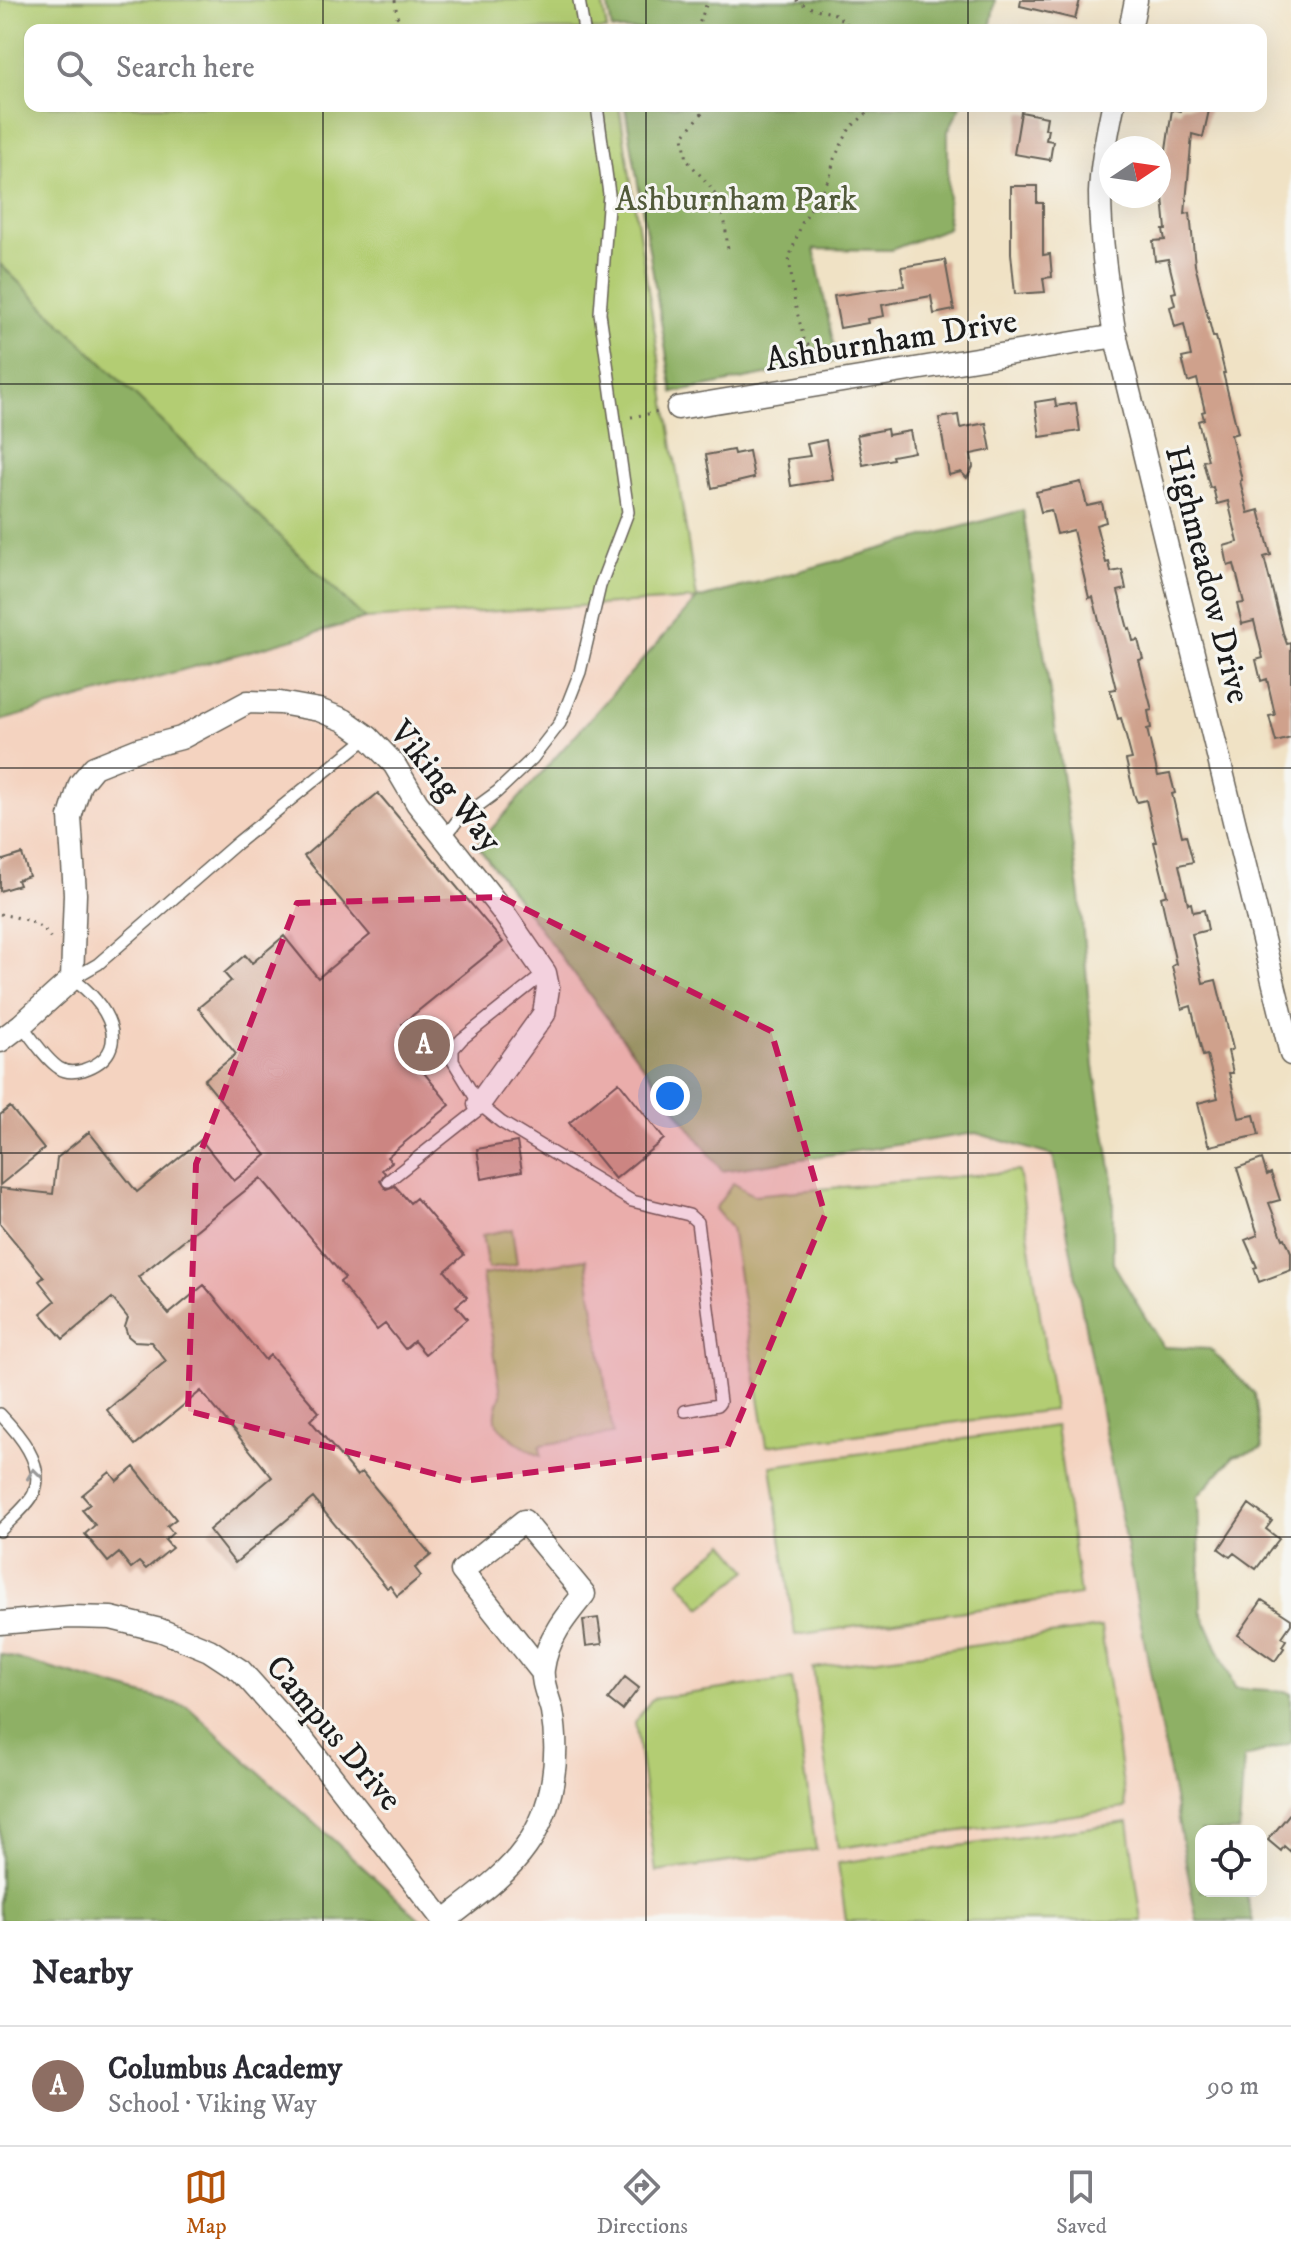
<!DOCTYPE html>
<meta charset="utf-8">
<style>
:root{--surface:#fff;--page:#f7f7f7;--text:#2b2b33;--muted:#7c7c81;--line:#e1e1e2;--accent:#b45309}
body{margin:0;font-family:"IM FELL DW Pica",serif;background:var(--page);color:var(--text)}
.controls{position:absolute;right:24px;bottom:24px;display:grid;overflow:hidden;border-radius:16px;box-shadow:0 8px 32px #0002}
.controls button{width:72px;height:72px;display:grid;place-items:center;padding:0;border:0;border-bottom:2px solid var(--line);background:var(--surface);color:var(--text);font:40px sans-serif}
.compass{position:absolute;left:1099px;top:136px;width:72px;height:72px;border-radius:50%;background:var(--surface);box-shadow:0 8px 32px #0002;rotate:77deg}
.you{position:absolute;left:670px;top:1096px;width:28px;height:28px;margin:-20px;border:6px solid #fff;border-radius:50%;background:#1a73e8;box-shadow:0 0 0 12px #1a73e833}
.badge{display:grid;place-items:center;width:52px;height:52px;border-radius:50%;background:var(--accent);color:#fff;font-size:26px;font-weight:700}
.pin{position:absolute;translate:-50% -50%;border:4px solid #fff;box-shadow:0 2px 8px #0006}
.list{margin:0;padding:0;list-style:none}
h2{display:flex;justify-content:space-between;align-items:center;height:104px;margin:0;padding:0 32px;font-size:34px}
h2 small{font-size:26px;font-weight:400;color:var(--muted)}
.list li{display:grid;grid-template-columns:52px 1fr auto;gap:24px;align-items:center;box-sizing:border-box;height:120px;padding:0 32px;border-top:2px solid var(--line)}
.list b{display:block;font-size:30px;white-space:nowrap}
.list p{margin:0;font-size:26px;white-space:nowrap;color:var(--muted)}
.list em{font-size:26px;font-style:normal;color:var(--muted)}
.icon{flex:none;width:44px;height:44px;fill:none;stroke:currentColor;stroke-width:2;stroke-linecap:round;stroke-linejoin:round}
.map{position:relative;flex:none;width:1291px;height:1921px;overflow:hidden}
.search{position:absolute;background:var(--surface);box-shadow:0 8px 32px #0002;left:24px;right:24px;top:24px;height:88px;display:flex;align-items:center;gap:20px;box-sizing:border-box;padding:0 28px;border-radius:16px;color:var(--muted);font-size:30px}
.sheet{height:224px;background:var(--surface)}
nav{display:flex;justify-content:space-around;align-items:center;box-sizing:border-box;height:112px;border-top:2px solid var(--line);background:var(--surface);font-size:22px;color:var(--muted)}
nav a{display:grid;justify-items:center;gap:4px}
nav .on{color:var(--accent)}
.map>svg:first-child{display:block}
.built{fill:#f4d3c0}
.green{fill:#b3cd73;stroke:#687448;stroke-width:2}
.forest{fill:#8eb065;stroke:#556640;stroke-width:2}
.building{fill:#cfa18c}
.lines{fill:none;stroke-linecap:round;stroke-linejoin:round}
.service-casing{stroke:#666157;stroke-width:14}
.minor-casing{stroke:#666157;stroke-width:25}
.path{stroke:#666157;stroke-width:3;stroke-dasharray:2 6;stroke-linecap:butt}
.service{stroke:#fff;stroke-width:11}
.minor{stroke:#fff;stroke-width:22}
.oneway{stroke:#999}
.marked{fill:#c2185b;fill-opacity:0.2;stroke:#c2185b;stroke-width:6;stroke-dasharray:16 10;stroke-linejoin:round}
.grid{fill:none;stroke:#1c1c1c;stroke-width:2;stroke-opacity:0.55}
.labels{text-anchor:middle;stroke-width:6;stroke-linejoin:round;paint-order:stroke}
.park-label{font-size:34px;fill:#515a3a;stroke:#f6f6f2}
.street-label{font-size:34px;fill:#1c1c1c;stroke:#f6f6f2}
</style>
<div class="map">
<svg width="1291" height="1921" viewBox="0 0 1291 1921">
<rect width="100%" height="100%" fill="#f6f6f2"/>
<filter id="ink" filterUnits="userSpaceOnUse"><feTurbulence type="fractalNoise" baseFrequency=".0125" numOctaves="2"/><feDisplacementMap in="SourceGraphic" scale="16" xChannelSelector="R" yChannelSelector="G"/><feConvolveMatrix kernelMatrix="1 2 1 2 8 2 1 2 1" color-interpolation-filters="sRGB"/></filter>
<filter id="wash" filterUnits="userSpaceOnUse"><feTurbulence type="fractalNoise" baseFrequency=".006" numOctaves="4" result="noise"/><feDisplacementMap in="SourceGraphic" scale="32" xChannelSelector="R" yChannelSelector="G"/><feGaussianBlur stdDeviation="1.8" result="paint"/><feColorMatrix in="noise" values="0 0 0 0 0 0 0 0 0 0 0 0 0 0 0 0 0 1.4 0 .05"/><feComposite in="paint" operator="in"/></filter>
<g filter="url(#wash)">
<rect width="100%" height="100%" fill="#f0e2c5"/>
<path class="built" d="M0 0H602L607 30H30V106H619L697 599 641 934 1053 1156 1197 1921H320L0 1685Z"/>
<path class="green" d="M0 0H602L607 30H30V106H619L697 599 365 619 0 264Z
M1019 1171 1054 1410 767 1446 731 1228 715 1209 733 1183 753 1195Z
M512 1229 517 1264 488 1269 482 1235Z
M586 1259 613 1434 540 1445 541 1456C529 1451 500 1433 496 1420 494 1412 499 1402 501 1394L482 1275Z
M1056 1426 1080 1595 795 1635 771 1466Z
M725 1543 748 1570 701 1608 679 1581Z
M1101 1628 1126 1808 838 1848 813 1668Z
M792 1679 816 1850 656 1872 635 1722 652 1699Z
M1128 1822 1142 1921H846L838 1863Z"/>
<path class="forest" d="M607 0H995L990 30H612Z
M625 106H961L948 131V228L891 250 814 249 837 361 673 393Z
M0 264 365 619 0 721Z
M1023 510 1080 896 1094 1067 1113 1180V1263L1163 1347 1210 1349 1255 1394 1262 1449 1234 1456 1198 1496 1201 1611 1235 1688 1285 1691 1291 1694V1743L1244 1758 1239 1831H1201V1891H1245L1253 1921H1197L1053 1156 976 1133 722 1171 477 845 697 599Z
M0 1654 188 1707 422 1921H0Z"/>
<g id="blocks">
<path class="building" d="M1021 0H1080L1075 19 1020 6Z
M1181 106H1210L1203 137 1192 134 1185 214 1190 213 1195 265 1213 337H1216L1225 373H1223L1238 433 1231 435 1242 480 1240 481 1248 513 1259 510 1271 555 1264 557 1283 633 1287 644 1291 643V738L1276 742 1269 716 1275 715 1267 679 1261 681 1256 660 1263 658 1254 621 1242 624 1237 604 1244 603 1234 564 1228 566 1224 546 1238 542 1228 501 1217 504 1213 487 1210 488 1203 461 1208 460 1198 421 1204 419 1202 412 1205 411 1197 379 1188 382 1182 358 1191 356 1184 324 1175 327 1170 307 1175 305 1172 293 1176 292 1168 259 1155 261 1153 241 1165 240 1163 230H1166L1163 197 1159 196 1161 164H1164L1172 109 1180 111Z
M1021 112 1047 117 1045 129H1048L1046 140 1053 141 1050 160 1014 154Z
M1011 186H1037V203H1043V255L1050 254 1052 277 1043 278 1045 292 1015 294 1011 253Z
M945 260 954 310 934 314 931 296 882 305 884 316 867 319 868 323 840 328 834 296 904 286 901 267Z
M1055 399 1056 406 1076 403 1080 431 1040 437 1035 402Z
M958 415 960 428 986 423 991 450 971 454 973 467 967 478 961 472 949 475 939 418Z
M887 429 888 435 910 431 914 452 892 456 893 459 863 465 857 435Z
M826 440 833 479 791 486 787 459 810 456 807 444Z
M733 450 734 454 749 451 754 478 712 488 706 455Z
M1081 482 1087 506 1102 503 1106 522 1096 525 1106 563 1109 562 1111 572 1122 570 1126 589 1118 591 1128 629 1130 628 1133 641 1138 640 1143 659 1139 660 1152 710 1148 711 1151 728 1147 729 1158 776 1170 774 1175 793 1172 794 1182 836 1186 835 1193 862 1179 865 1188 904 1191 903 1193 912 1204 910 1208 930 1192 934 1203 983 1216 980 1233 1049 1228 1051 1233 1073H1229L1239 1118 1254 1115 1259 1135 1210 1146V1144H1208L1198 1103 1218 1098 1207 1055 1203 1056 1191 1006 1182 1009 1172 966 1176 964 1161 897 1167 895 1154 842H1156L1146 800 1137 802 1134 794 1126 760 1132 759 1121 718 1118 719 1110 690 1116 689 1093 597 1089 598 1073 530 1057 534 1051 510 1041 512 1036 492Z
M378 793 503 942 402 1024 431 1059 420 1068 450 1105 387 1157 392 1162 382 1170 385 1173 380 1181 386 1189 395 1186 410 1203 416 1198 464 1255 445 1271 467 1297 456 1306 467 1319 425 1354 414 1341 405 1349 385 1324 377 1330 340 1282 345 1278 261 1178 138 1277 169 1314 204 1285 265 1360 270 1355 319 1412 310 1420 357 1476 362 1472 431 1555 415 1568 421 1576 397 1596 390 1586 387 1588 313 1498 235 1563 209 1530 272 1477 201 1391 135 1445 107 1410 166 1361 151 1342 134 1341 128 1336 125 1327 128 1318 112 1298 63 1339 41 1313 55 1301 39 1281 44 1277 0 1224V1188L53 1194 57 1158 89 1132 137 1192 201 1140 234 1181 266 1155 204 1080 236 1054 198 1008 231 981 224 973 245 955 252 963 284 936 318 978 370 935 304 856Z
M22 854 29 876 17 880 19 885 0 891V861Z
M619 1082 664 1139 615 1179 569 1123Z
M10 1107 44 1149 0 1185V1115Z
M517 1142 522 1171 482 1179 477 1149Z
M1262 1159 1267 1175 1271 1173 1280 1200 1269 1203 1283 1239 1285 1238 1291 1252V1270L1259 1282 1254 1268 1257 1267 1245 1240 1258 1235 1237 1168Z
M134 1467 176 1519 167 1526 173 1533 165 1540 172 1548 146 1569 139 1562 131 1568 119 1553 108 1562 85 1534 95 1525 82 1510 90 1504 82 1495 110 1472 117 1481Z
M1249 1504 1272 1521 1266 1529 1279 1539 1256 1569 1234 1553 1230 1557 1219 1549Z
M1262 1600 1291 1619V1624L1282 1637 1286 1640 1282 1646 1284 1648 1275 1661 1238 1635Z
M598 1618 602 1644 586 1646 583 1620Z
M625 1677 639 1688 622 1710 608 1699Z
M1291 1812V1852L1284 1846 1281 1851 1268 1840Z"/>
</g>
</g>
<g filter="url(#ink)">
<use href="#blocks" fill-opacity="0" stroke="#666157" stroke-width="2"/>
<g class="lines">
<g class="service-casing">
<path id="service" d="M579 0 584 30
M445 837 457 821 497 792 532 759 560 723 580 672 600 586 628 512 600 313 609 194 597 106
M545 973 462 1039 453 1049V1061L479 1104 501 1122 632 1201 689 1215 697 1222 720 1402 718 1405 685 1411
M21 1025C33 1038 44 1058 59 1068 66 1073 76 1072 83 1070 138 1052 105 1000 72 979L98 964 237 843 368 737
M388 1181 482 1107
M0 1414C18 1433 46 1464 34 1493 29 1505 9 1521 0 1531"/>
</g>
<g class="minor-casing">
<path id="minor" d="M1130 30 1136 0
M1113 106C1107 134 1101 164 1100 193 1100 239 1107 285 1114 330L1291 1054
M678 408 1116 336
M0 1041 21 1025 72 979 75 894 70 817 80 784 94 767 139 749 181 738 248 702 280 703 319 710 344 720 368 737 394 764 417 803 501 909 545 973 548 988 544 1014 479 1104
M0 1623 70 1617 111 1618 160 1630 209 1650 241 1671 304 1741 444 1921
M444 1921C472 1899 505 1877 526 1847 554 1808 560 1757 552 1711 549 1698 541 1682 543 1669 547 1639 565 1617 584 1594L524 1521 462 1571 542 1672"/>
</g>
<path class="path" d="M395 0 397 16 408 30
M796 0 808 7 835 14 854 30
M700 30 699 24 708 0
M471 106V107
M704 106V111L683 137 687 160 713 190 725 223 728 250
M842 361V357L824 355 805 343 795 304 789 258 802 223 830 177 834 159 850 128 875 106
M631 417 659 412
M0 914C19 918 43 921 52 941"/>
<use href="#service" class="service"/>
<use href="#minor" class="minor"/>
</g>
<defs><path id="oneway-chevron" d="M-2-3.5L2.5 0L-2 3.5" fill="none" stroke-width="1.6" stroke-linecap="round" stroke-linejoin="round" transform="scale(2)"/></defs>
<use class="oneway" href="#oneway-chevron" transform="translate(34 1474) rotate(-97)"/>
</g>
<path class="marked" d="M501 897 771 1031 825 1215 727 1448 463 1481 188 1411 196 1164 297 903Z"/>
<path class="grid" d="M323 0V30M646 0V30M968 0V30M323 106V1921M646 106V1921M968 106V1921M0 384H1291M0 768H1291M0 1153H1291M0 1537H1291"/>
<g class="labels">
<g class="park-label">
<text x="736" y="210">Ashburnham Park</text>
</g>
<g class="street-label">
<text transform="translate(891 339) rotate(-9)" y="12">Ashburnham Drive</text>
<text transform="translate(1209 574) rotate(76)" y="12">Highmeadow Drive</text>
<text transform="translate(447 785) rotate(51)" y="12">Viking Way</text>
<text transform="translate(335 1732) rotate(50)" y="12">Campus Drive</text>
</g>
</g>
</svg>
<div class="controls">
<button><svg class="icon" aria-label="locate" viewBox="0 0 24 24"><circle cx="12" cy="12" r="6"/><path d="M12 2v4M12 18v4M2 12h4M18 12h4"/></svg></button>
</div>
<svg class="compass" viewBox="-18 -18 36 36"><path d="M0-13l5 13h-10z" fill="#e53935"/><path d="M0 13l5-13h-10z" fill="#7c7c81"/></svg>
<div class="you"></div>
<div class="pin badge" style="left:424px;top:1045px;background:#8d6e63">A</div>
<div class="search"><svg class="icon" aria-label="search" viewBox="0 0 24 24"><circle cx="10" cy="10" r="6"/><path d="M15 15l6 6"/></svg>Search here</div>
</div>
<section class="sheet">
<h2>Nearby<small></small></h2>
<ul class="list">
<li><span class="badge" style="background:#8d6e63">A</span><div><b>Columbus Academy</b><p>School · Viking Way</p></div><em>90 m</em></li>
</ul>
</section>
<nav>
<a class="on"><svg class="icon" aria-label="map" viewBox="0 0 24 24"><path d="M3 6l6-2 6 2 6-2v14l-6 2-6-2-6 2zM9 4v14M15 6v14"/></svg>Map</a>
<a><svg class="icon" aria-label="directions" viewBox="0 0 24 24"><path d="M12 3l9 9-9 9-9-9zM9 14v-3h6M13 9l2 2-2 2"/></svg>Directions</a>
<a><svg class="icon" aria-label="saved" viewBox="0 0 24 24"><path d="M7 4h10v16l-5-4-5 4z"/></svg>Saved</a>
</nav>
